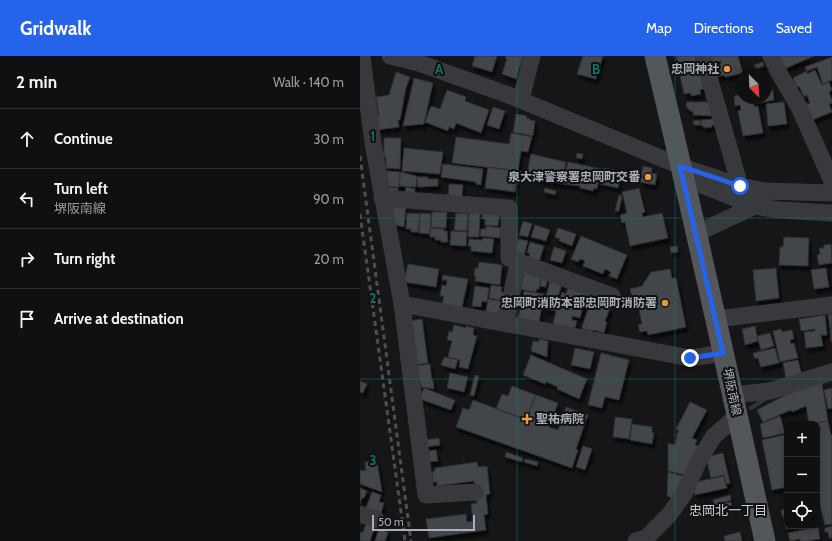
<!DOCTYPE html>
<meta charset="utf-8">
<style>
:root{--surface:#101012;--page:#19191b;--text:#f1f3f6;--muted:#9c9d9f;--line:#303032;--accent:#2563eb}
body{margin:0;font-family:Cabin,"Noto Sans JP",sans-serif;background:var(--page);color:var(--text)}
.controls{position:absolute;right:12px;bottom:12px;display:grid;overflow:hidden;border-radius:8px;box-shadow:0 2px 6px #0003}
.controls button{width:36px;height:36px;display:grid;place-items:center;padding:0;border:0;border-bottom:1px solid var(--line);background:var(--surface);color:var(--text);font:20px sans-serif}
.compass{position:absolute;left:376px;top:12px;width:36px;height:36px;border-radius:50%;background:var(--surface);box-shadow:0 2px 6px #0003;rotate:156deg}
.scale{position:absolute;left:12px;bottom:10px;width:103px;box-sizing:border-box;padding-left:4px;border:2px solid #a8afb7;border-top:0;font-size:11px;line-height:14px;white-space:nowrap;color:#a8afb7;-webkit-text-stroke:3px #111113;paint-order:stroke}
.stop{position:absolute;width:12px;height:12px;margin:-9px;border:3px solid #2563eb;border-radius:50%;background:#fff}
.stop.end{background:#2563eb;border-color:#fff;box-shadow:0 1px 4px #0008}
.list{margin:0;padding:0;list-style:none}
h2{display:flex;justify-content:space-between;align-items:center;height:52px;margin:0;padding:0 16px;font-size:17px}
h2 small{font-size:13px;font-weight:400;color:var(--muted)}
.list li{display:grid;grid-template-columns:26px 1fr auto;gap:12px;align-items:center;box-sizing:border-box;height:60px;padding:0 16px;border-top:1px solid var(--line)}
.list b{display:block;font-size:15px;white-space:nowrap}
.list p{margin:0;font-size:13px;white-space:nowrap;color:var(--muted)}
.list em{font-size:13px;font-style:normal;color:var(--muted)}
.icon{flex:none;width:22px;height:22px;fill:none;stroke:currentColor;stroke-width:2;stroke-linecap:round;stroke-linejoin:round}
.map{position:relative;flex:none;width:472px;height:485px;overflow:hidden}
header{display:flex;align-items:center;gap:24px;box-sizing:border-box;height:56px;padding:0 20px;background:var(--accent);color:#fff}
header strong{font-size:19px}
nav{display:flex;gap:22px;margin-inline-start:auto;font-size:14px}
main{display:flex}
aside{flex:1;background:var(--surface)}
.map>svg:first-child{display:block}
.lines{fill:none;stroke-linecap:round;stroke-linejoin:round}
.stream{stroke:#2c363b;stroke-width:4}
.building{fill:#424448;stroke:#303033;filter:url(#shadow)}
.minor{stroke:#37393c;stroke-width:17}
.major{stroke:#53565b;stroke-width:21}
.rail{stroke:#4c4f53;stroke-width:3;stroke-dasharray:5 4;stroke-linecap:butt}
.route{stroke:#2563eb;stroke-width:5}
.grid{fill:none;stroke:#0f766e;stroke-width:1;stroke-opacity:0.55}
.poi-dot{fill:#e9993c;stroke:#111113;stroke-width:1.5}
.labels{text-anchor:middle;stroke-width:4;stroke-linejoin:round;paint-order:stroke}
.poi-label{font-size:12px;font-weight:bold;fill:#a8afb7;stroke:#111113;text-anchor:end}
.street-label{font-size:12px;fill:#a8afb7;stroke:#111113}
.neighbourhood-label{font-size:13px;fill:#c9cdd3;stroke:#111113}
.grid-label{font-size:13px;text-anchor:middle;font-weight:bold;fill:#0f766e;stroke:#111113;stroke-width:4;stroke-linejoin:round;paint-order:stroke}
</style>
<header>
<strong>Gridwalk</strong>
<nav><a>Map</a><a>Directions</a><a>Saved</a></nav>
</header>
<main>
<aside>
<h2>2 min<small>Walk · 140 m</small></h2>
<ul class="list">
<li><svg class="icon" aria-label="ahead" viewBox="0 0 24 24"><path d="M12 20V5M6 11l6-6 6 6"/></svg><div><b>Continue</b></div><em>30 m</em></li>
<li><svg class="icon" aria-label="left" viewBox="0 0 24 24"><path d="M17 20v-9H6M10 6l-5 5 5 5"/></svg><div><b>Turn left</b><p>堺阪南線</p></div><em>90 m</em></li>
<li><svg class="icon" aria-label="right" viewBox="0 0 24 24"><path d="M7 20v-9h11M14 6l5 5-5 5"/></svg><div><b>Turn right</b></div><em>20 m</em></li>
<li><svg class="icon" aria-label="arrive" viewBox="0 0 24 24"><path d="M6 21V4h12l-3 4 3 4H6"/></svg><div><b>Arrive at destination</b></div></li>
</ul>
</aside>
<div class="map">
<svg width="472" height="485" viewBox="0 0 472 485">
<defs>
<filter id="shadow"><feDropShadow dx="2.5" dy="4.5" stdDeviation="1" flood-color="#0009"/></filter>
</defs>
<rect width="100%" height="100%" fill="#161618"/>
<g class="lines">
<path class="stream" d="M391 352 407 342"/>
</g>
<path class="building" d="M115 0H137L132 16 112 10Z
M146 0H163L156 23 142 18 147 3 145 2Z
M223 0H243L236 23 217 18Z
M316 0H336L339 12 321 17Z
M347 0H378L383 17 365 21 364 19 354 22 351 10 361 8V5L349 8Z
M418 0H454L424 13Z
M472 1V24L463 28 457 11 447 15 445 11Z
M403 6 404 10 396 13 394 9Z
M343 14 347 32 340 34 341 38 331 40V37L324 38 320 20Z
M455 14 462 29 469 26 472 34 469 36 472 44V47L469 48 472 56 452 64 445 49 450 47 447 39 444 41 439 30 437 31 433 22 447 15V18Z
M36 16 50 21 46 32 40 64H38L39 71 17 74 15 60 19 59 16 41 29 39Z
M54 22 73 27 64 68 43 70Z
M87 34 106 41 105 45 129 54 121 77 96 67 94 73 89 71 88 75 65 66 71 50 80 53Z
M413 34 414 44 394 48V51L398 50 403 77 383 80 378 55 381 54 380 49 375 50 374 40 382 38V42H406V35Z
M327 46H354V60L333 59V55H330L326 50Z
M424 46 427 68 408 70 406 48Z
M133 51 145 55 139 73 127 69Z
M156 58 167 60 166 62 170 63V64L175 65 173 80 153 76Z
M354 63 355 69H352V71L344 72V70H341V64Z
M340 64V69H334L333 65Z
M151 77 172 81 168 96 161 95 158 115 92 107 96 81 149 88Z
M24 82H41L40 113 26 112V101H24Z
M44 92 83 96 80 118 42 115Z
M217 97 223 98 222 103 216 102Z
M171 98 206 106 202 128 166 121Z
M208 106 241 113 237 133 234 132 233 135 220 132V130L203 128Z
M83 108 123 113 121 129 116 128V126L81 121Z
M283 110 292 112 291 117 297 118 295 129 280 126Z
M128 111 161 115 160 119H157L155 136 125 132Z
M244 112 262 116 258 132 240 128Z
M27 115 40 116 39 131H26Z
M40 116 57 120 56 131 39 130Z
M57 121H68V123H78V130L58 131Z
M89 128 103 129 102 141 88 140Z
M46 131 55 133 54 140 45 138Z
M29 132H38V136H29Z
M185 132 196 135 195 139 184 136Z
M279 132 285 156 282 157 283 161 302 157 308 182 270 190 265 166 262 167 260 159 267 157 262 136Z
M259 139 262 140 259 155H255Z
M33 149 46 150 44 171 31 168Z
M123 155 140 156 138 170 125 169V163H122Z
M72 156H87L86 172 71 171Z
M109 156 120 157 119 181H108Z
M47 157 60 158 58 176H51V173H46Z
M60 157 71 158 70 178 59 177Z
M96 157 108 158 107 175 94 174Z
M163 165 172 168 168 181 159 179Z
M175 169 190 174 186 185 171 181Z
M126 170 141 172 140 182 120 180 121 173H126Z
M70 172 84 173V175H87L88 186H81V184H75V181H70Z
M198 172 216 178 212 190 199 185 200 183 195 181Z
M91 175 107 176 106 190 90 189Z
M221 180 267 199 257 223 249 220 251 216 245 213 243 218 223 210 225 205 220 203 218 206 211 203Z
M424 181 449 182 448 210 419 209 420 191H423Z
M123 182 134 183 132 197 111 195V190H108L109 183 122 184Z
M159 183 168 185 164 200 153 197Z
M170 186 184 190 179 206 168 203 170 197H167Z
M471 188 472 207 459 209 457 199 460 198 459 192H464V189Z
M317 190 318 196 311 197 310 191Z
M194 191 206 195 202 207 190 204Z
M119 206 142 209 140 229 115 225 116 220H114L115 212H118Z
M48 208 79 213 76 231 44 226Z
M416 212 419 242 396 245 393 214Z
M466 212 469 231 454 233 451 214Z
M162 213 182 219 179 233H176V236L159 233Z
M310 213 312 222H316L326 271 288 279 287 275 280 276 278 269 282 268 276 239 272 240 270 233 282 230 291 216Z
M83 219 108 223 102 252 82 248 84 240H80L82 229 86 230 87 224H82Z
M182 219 188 221 186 231 180 230Z
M190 224 202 228 197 244 186 241Z
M131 229 142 231 141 236 147 238 146 245 129 242Z
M209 229 228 236 222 254 199 245 202 236 206 238Z
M115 230 129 232 127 246 122 245 121 251 112 250Z
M164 235 184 238 179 266 158 262Z
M128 243 145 246 144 255 139 254 138 258 126 256Z
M235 243 247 247 246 251 250 252 245 265 247 266 244 277 234 274V275L223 273V272L222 271 231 245 234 246Z
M187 244 199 247 198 248 222 254 220 262 212 260V264L217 265 215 272 193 268 196 255 185 253Z
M468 258H472V271L470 272Z
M465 259 467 279H461L463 290 446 292 444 276 455 275V273L441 275 439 263Z
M62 263 68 307 56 309 50 265Z
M94 269 106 272V270L114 272 113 279 117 280 108 313 99 311 100 304 88 301 92 285 87 284 89 275 92 276Z
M395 270 398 285 385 289 382 273Z
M470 272H472V286H471Z
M421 273 422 276 432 274 434 283 430 284 431 288 434 287 438 302 420 306 413 275Z
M410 277 414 290 401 294 397 280Z
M179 283 188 285 187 301 171 295 173 285 179 286Z
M215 292 234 296 230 313 211 309Z
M415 292 419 307 401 311 398 302 395 303 393 297Z
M241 297 269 304 259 344 245 341 242 352 228 349Z
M171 299 227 323 219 343 197 333 198 331 186 326 185 328 163 319Z
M84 301 98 304 95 313 81 309Z
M438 304 442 319 426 323 423 307Z
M70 308 72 324H73L74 333 61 331V326H58L56 310Z
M90 317 108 321 104 336 87 332Z
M115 319 119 320 114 340 110 339Z
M0 325 7 328 3 337 0 336Z
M462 327 468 365 449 368 446 350 432 356 431 354 403 366 397 354 443 330Z
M152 330 176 339 166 363 136 353 142 338 148 340Z
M64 332 95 344 91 354 60 343Z
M472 332V352L468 353 464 334Z
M176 339 198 347 189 371 198 374 206 351 228 359 216 393 218 394 212 412 96 371 103 352 109 354 113 344 166 364Z
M330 346 347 354 332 382 337 384 335 389 341 391 326 419 308 415V387L315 389 317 381 316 380 319 374 316 373Z
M420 360 425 377 403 382 400 368Z
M255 361 272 363 269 383 253 381Z
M468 365 471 379H472V468L465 469 459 445H457V368H451Z
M272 368 292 371V377H294L292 388 270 384Z
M427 373V385L424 374Z
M424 379 427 393V431L412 434 402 384Z
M79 382 80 389 66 391 65 384Z
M223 390 232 393 225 414 216 411Z
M76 394 78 405 68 406 67 395Z
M146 396 163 402 162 406 145 401Z
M363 397 370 427 366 428 364 419 351 422 346 401Z
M165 403 178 406 177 410 164 406Z
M17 405 22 436 0 428V414L6 415 5 406Z
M117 406 118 411 127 410 130 438 126 439 128 458 124 459 126 474 69 482 66 463 106 458 107 466 113 465 111 448 117 447 114 425 77 430V426H73L72 416 75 415V412Z
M308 416 326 421 314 443 307 440Z
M364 420 367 432 335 439 332 427Z
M0 432 7 435 4 442H2L0 448Z
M12 436 21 439 19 446 24 447 21 457 6 452Z
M370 439 371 444 354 449 353 444Z
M371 446 372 449 366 451 365 447Z
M427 453V470H451L426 473 423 459 422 460 421 454Z
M6 468 15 471 10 485H0V476L3 477Z
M472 470V482H469L468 476H465V472Z
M458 471 460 483 447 485H440V483L430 485 428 477Z
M19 473 28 476 25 485H15Z
M380 476 382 485H365L364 480Z"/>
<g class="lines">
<path class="minor" d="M2 0 13 87 42 248 330 302 363 297
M30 0 59 7 151 40 320 110 380 130 405 135 472 137
M343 0 380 130
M411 0 418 15 439 51 472 125
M161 43 172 0
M329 118 342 129 395 150 419 154 472 157
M22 142 149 152V202L252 240
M337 177 395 150
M42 248 66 439 115 436
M356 263 472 249
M145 267 159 205
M373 339 410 335 472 316
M0 458 16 463
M276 485 286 482 309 459 324 438 339 404 354 380 377 360"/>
<path class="major" d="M295 0C334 161 369 323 405 485"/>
<path class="rail" d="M0 100 51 485
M0 158 45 485"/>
</g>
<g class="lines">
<path class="route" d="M330 302 363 297 320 110 380 130"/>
</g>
<path class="grid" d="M157 0V485M315 0V485M0 162H472M0 323H472"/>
<g class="poi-dot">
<circle cx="367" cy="13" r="4"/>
<circle cx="288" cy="121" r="4"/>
<circle cx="305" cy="247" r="4"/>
<path d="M165 357h4v4h4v4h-4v4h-4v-4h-4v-4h4z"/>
</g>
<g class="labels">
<g class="poi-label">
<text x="359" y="17">忠岡神社</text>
<text x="280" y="125">泉大津警察署忠岡町交番</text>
<text x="297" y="251">忠岡町消防本部忠岡町消防署</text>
<text x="176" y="367" text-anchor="start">聖祐病院</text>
</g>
<g class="street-label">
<text transform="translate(372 336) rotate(78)" y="4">堺阪南線</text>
</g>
<g class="neighbourhood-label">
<text x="368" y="459">忠岡北一丁目</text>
</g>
</g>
<g class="grid-label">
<text x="79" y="18">A</text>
<text x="236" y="18">B</text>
<text x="13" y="85">1</text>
<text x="13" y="247">2</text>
<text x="13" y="409">3</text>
</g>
</svg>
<div class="controls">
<button>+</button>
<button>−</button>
<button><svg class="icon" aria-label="locate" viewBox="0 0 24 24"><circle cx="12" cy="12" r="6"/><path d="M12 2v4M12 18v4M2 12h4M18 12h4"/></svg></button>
</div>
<svg class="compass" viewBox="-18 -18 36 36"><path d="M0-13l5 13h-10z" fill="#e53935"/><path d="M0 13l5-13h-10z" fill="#9c9d9f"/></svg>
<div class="scale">50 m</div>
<div class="stop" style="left:380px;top:130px"></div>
<div class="stop end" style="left:330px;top:302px"></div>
</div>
</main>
